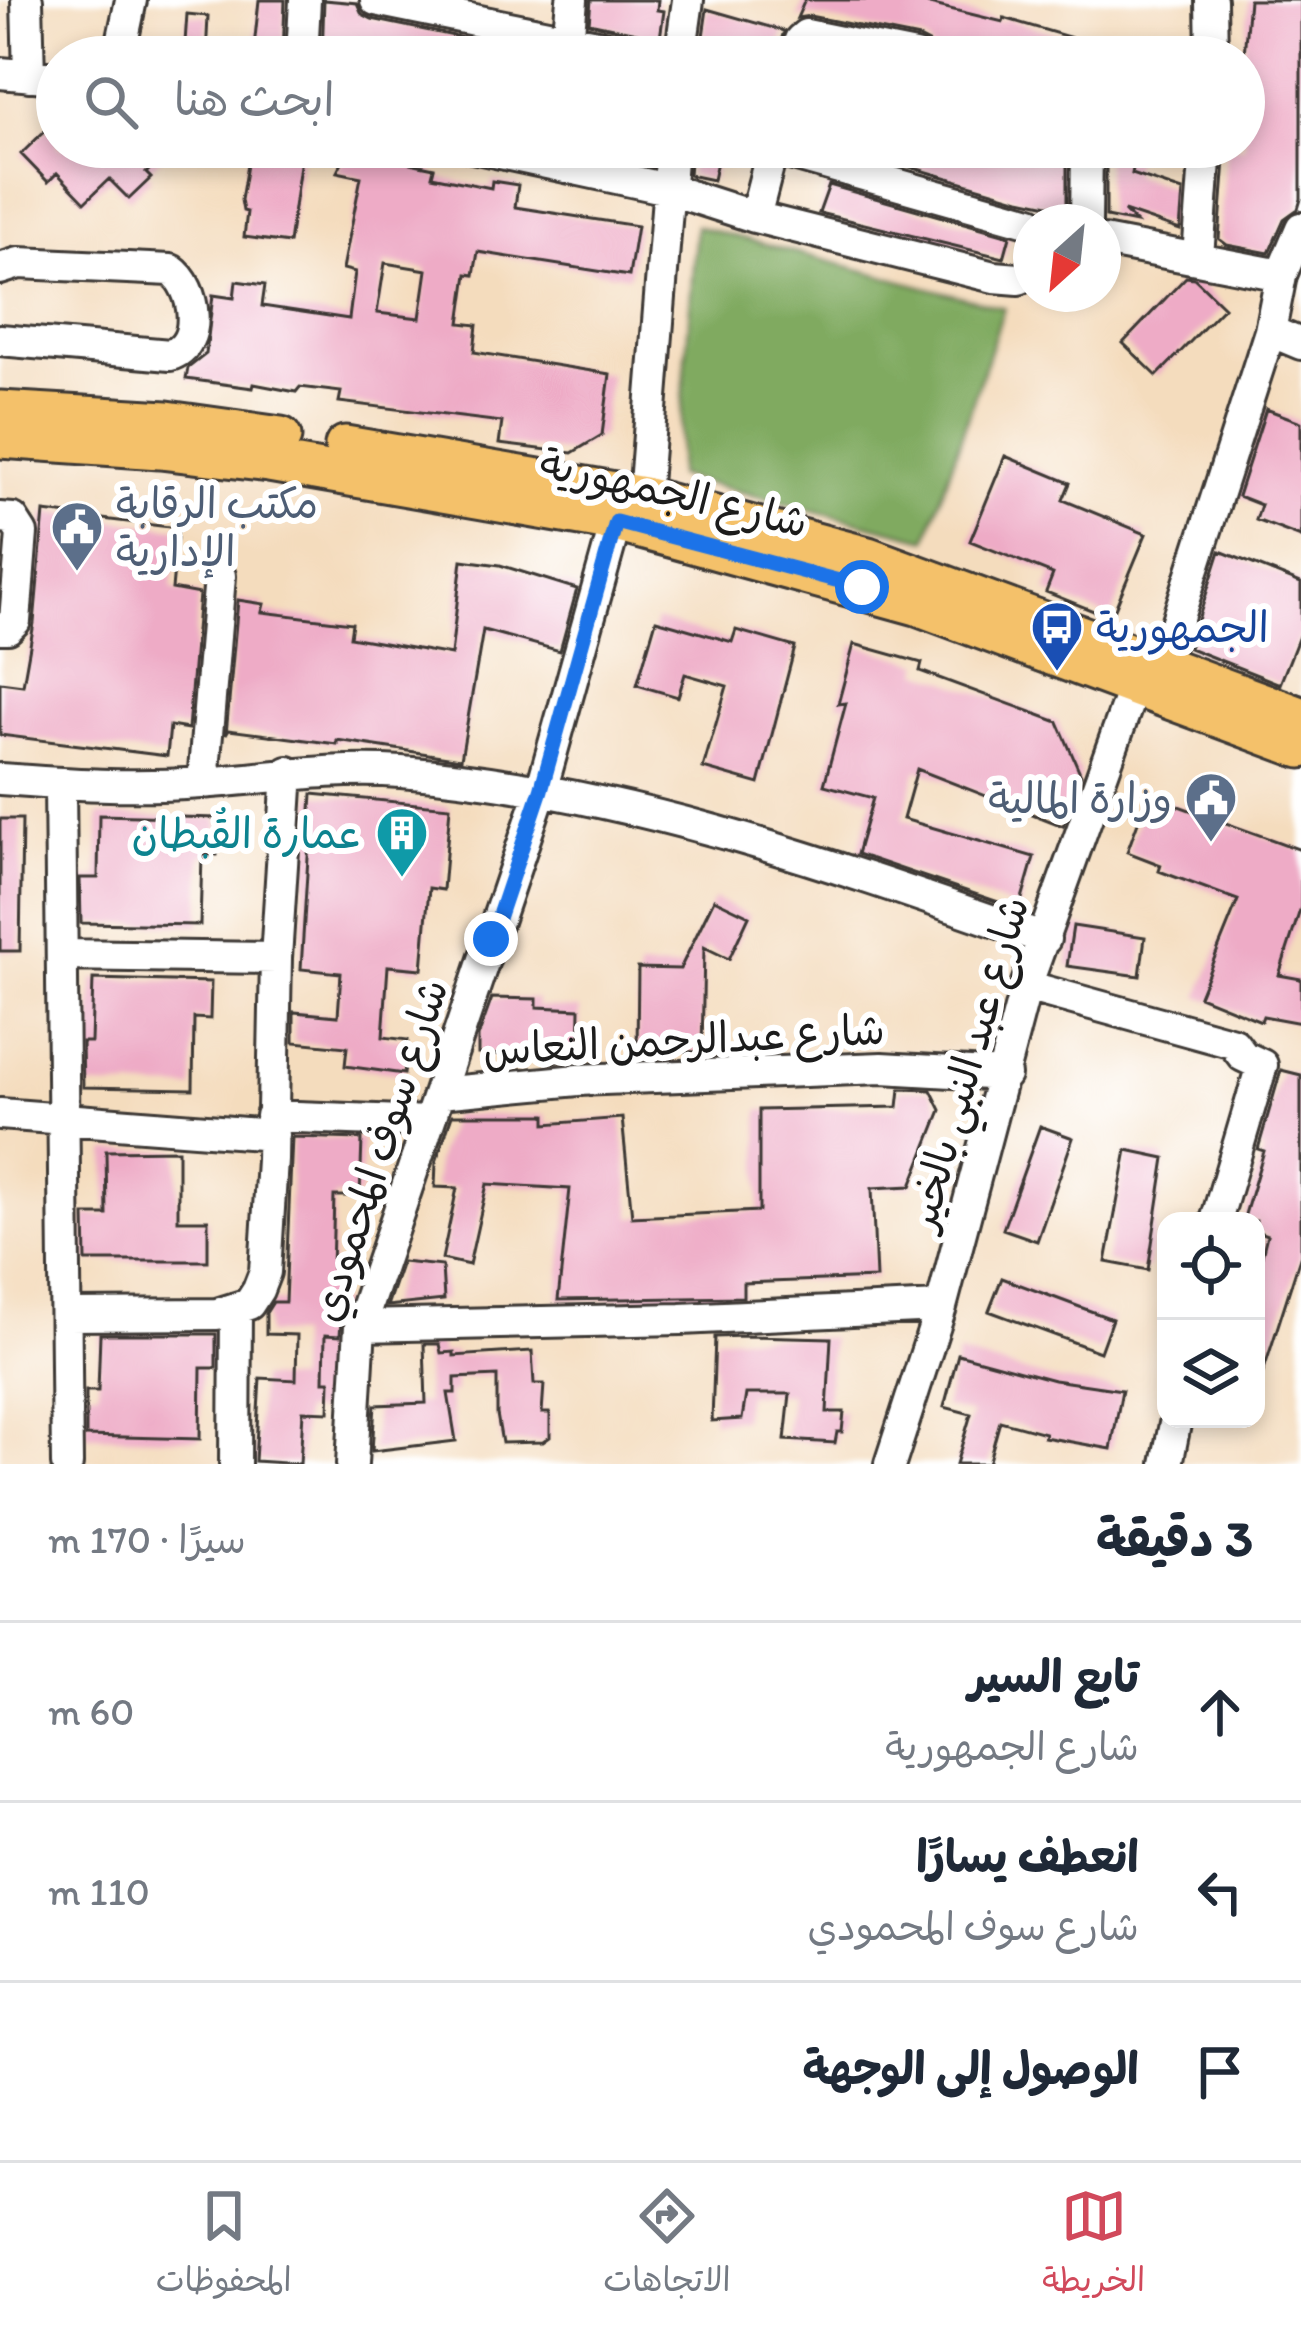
<!DOCTYPE html>
<html lang="ar">
<meta charset="utf-8">
<style>
:root{--surface:#fff;--page:#f6f6f7;--text:#1f2937;--muted:#747a83;--line:#e0e1e3;--accent:#d1495b}
body{margin:0;font-family:Itim,"Playpen Sans Arabic",sans-serif;background:var(--page);color:var(--text);direction:rtl}
.controls{position:absolute;right:36px;bottom:36px;display:grid;overflow:hidden;border-radius:24px;box-shadow:0 6px 18px #0003}
.controls button{width:108px;height:108px;display:grid;place-items:center;padding:0;border:0;border-bottom:3px solid var(--line);background:var(--surface);color:var(--text);font:60px sans-serif}
.compass{position:absolute;left:1013px;top:204px;width:108px;height:108px;border-radius:50%;background:var(--surface);box-shadow:0 6px 18px #0003;rotate:207deg}
.stop{position:absolute;width:36px;height:36px;margin:-27px;border:9px solid #1a73e8;border-radius:50%;background:#fff}
.stop.end{background:#1a73e8;border-color:#fff;box-shadow:0 3px 12px #0008}
.list{margin:0;padding:0;list-style:none}
h2{display:flex;justify-content:space-between;align-items:center;height:156px;margin:0;padding:0 48px;font-size:51px}
h2 small{font-size:39px;font-weight:400;color:var(--muted)}
.list li{display:grid;grid-template-columns:78px 1fr auto;gap:36px;align-items:center;box-sizing:border-box;height:180px;padding:0 48px;border-top:3px solid var(--line)}
.list b{display:block;font-size:45px;white-space:nowrap}
.list p{margin:0;font-size:39px;white-space:nowrap;color:var(--muted)}
.list em{font-size:39px;font-style:normal;color:var(--muted)}
.icon{flex:none;width:66px;height:66px;fill:none;stroke:currentColor;stroke-width:2;stroke-linecap:round;stroke-linejoin:round}
.map{position:relative;flex:none;width:1301px;height:1464px;overflow:hidden;direction:ltr}
.search{position:absolute;background:var(--surface);box-shadow:0 6px 18px #0003;left:36px;right:36px;top:36px;height:132px;display:flex;align-items:center;gap:30px;box-sizing:border-box;padding:0 42px;border-radius:66px;color:var(--muted);font-size:45px}
.sheet{height:696px;background:var(--surface)}
nav{display:flex;justify-content:space-around;align-items:center;box-sizing:border-box;height:168px;border-top:3px solid var(--line);background:var(--surface);font-size:33px;color:var(--muted)}
nav a{display:grid;justify-items:center;gap:6px}
nav .on{color:var(--accent)}
.map>svg:first-child{display:block}
.forest{fill:#80aa61;stroke:#4e633e;stroke-width:3}
.building{fill:#eeabc6;fill-rule:evenodd}
.lines{fill:none;stroke-linecap:round;stroke-linejoin:round}
.minor-casing{stroke:#3c3934;stroke-width:36}
.major-casing{stroke:#3c3934;stroke-width:45}
.minor{stroke:#fff;stroke-width:30}
.major{stroke:#f4c16a;stroke-width:39}
.route{stroke:#1a73e8;stroke-width:15}
.labels{text-anchor:middle;stroke-width:12;stroke-linejoin:round;paint-order:stroke}
.street-label{font-size:42px;fill:#1c1c1c;stroke:#fff}
.service-label{font-size:42px;fill:#4e5e75;stroke:#fff;text-anchor:start}
.transit-label{font-size:42px;fill:#164399;stroke:#fff;text-anchor:start}
.culture-label{font-size:42px;fill:#0d838f;stroke:#fff;text-anchor:end}
</style>
<div class="map">
<svg width="1301" height="1464" viewBox="0 0 1301 1464">
<rect width="100%" height="100%" fill="#fff"/>
<filter id="ink" filterUnits="userSpaceOnUse"><feTurbulence type="fractalNoise" baseFrequency=".00833" numOctaves="2"/><feDisplacementMap in="SourceGraphic" scale="24" xChannelSelector="R" yChannelSelector="G"/><feConvolveMatrix kernelMatrix="1 2 1 2 8 2 1 2 1" color-interpolation-filters="sRGB"/></filter>
<filter id="wash" filterUnits="userSpaceOnUse"><feTurbulence type="fractalNoise" baseFrequency=".004" numOctaves="4" result="noise"/><feDisplacementMap in="SourceGraphic" scale="48" xChannelSelector="R" yChannelSelector="G"/><feGaussianBlur stdDeviation="2.7" result="paint"/><feColorMatrix in="noise" values="0 0 0 0 0 0 0 0 0 0 0 0 0 0 0 0 0 1.4 0 .05"/><feComposite in="paint" operator="in"/></filter>
<g filter="url(#wash)">
<rect width="100%" height="100%" fill="#f4dcbd"/>
<path class="forest" d="M696 226 1004 308 927 539 677 476Z"/>
<g id="blocks">
<path class="building" d="M259 0H285L283 57H253Z
M324 0 357 3 362 14 372 19 556 57H322Z
M591 0H658L657 10 664 11 660 38 589 23Z
M805 0H913L1003 22 1004 18 1117 51 1116 57H934L929 43 919 38 810 16 797 18Z
M1249 0H1301V199L1298 209 1284 219 1269 253 1227 245 1219 239 1226 147H1244V54Z
M707 9 784 31 776 57H700Z
M187 14 208 16 206 57H184Z
M57 119V147H172L146 173 151 178 129 199 109 179 85 202 57 173 48 182 21 154Z
M250 147 302 151 289 243 244 237 247 212 243 211 241 200Z
M691 147H720L713 180 689 175Z
M842 147H1067V209L1020 199Z
M1106 147H1137L1132 174 1183 191 1180 230 1124 211 1136 223 1106 217Z
M348 150 434 168 432 176 491 188 492 181 518 185 515 207 637 226 629 276 478 252 474 275 467 274 460 323 477 325 474 352 610 374 602 435 572 453 499 444 502 422 339 402 341 392 300 387 296 392 254 384 253 388 186 379 188 368 206 354 213 295 234 298 236 281 265 285 262 306 349 319 355 272 343 269 361 177 337 172ZM385 263 427 270 420 318 377 313Z
M829 185 1010 236 1004 258 819 213Z
M1186 277 1194 278 1224 307 1157 376 1123 343Z
M1266 409 1301 422V537L1256 520 1261 505 1238 496Z
M1005 456 1070 483 1063 500 1146 534 1111 618 1046 592 1053 574 970 541Z
M44 512 178 528 172 589 199 594 188 729 170 726 167 756 0 735V682L23 685 34 623Z
M1220 551 1301 583V631L1280 684 1189 648Z
M462 560 500 565 577 589 560 651 483 630 461 759 337 740V744L229 730 226 735 238 600 264 604 262 612 352 623 350 637 451 655Z
M656 620 732 642 736 630 795 647 759 784 703 768 727 686 685 674 678 697 637 685Z
M854 644 922 663 920 671 1058 722 1081 775 1063 826 917 769 903 819 1034 857 1019 909 857 854 873 798 824 785 846 703 838 704Z
M312 794 450 807 443 890 429 888 422 969 388 966 383 1037 408 1040 404 1074 345 1066 347 1047 294 1042V1012L338 1016 341 973 301 969Z
M1148 795 1301 850V907L1279 975 1301 979V1023L1263 1016 1261 1021 1199 996 1238 900 1159 871 1161 865 1127 852Z
M99 815 218 818 217 855H202L200 925 81 923 80 878H98Z
M0 819H22L20 951H0Z
M714 899 749 916 729 959 704 947 702 1052 637 1050 638 968 680 969Z
M1073 926 1145 937 1140 976 1067 966Z
M93 979 211 982 210 1019 194 1018 193 1089 83 1087 82 1042H91Z
M492 998 537 999V1007L580 1009 579 1060 548 1063V1056L478 1054V1037Z
M1281 1070 1301 1075V1254L1261 1379H1256V1280L1267 1235 1256 1231V1221H1243L1264 1151 1258 1149Z
M900 1089 931 1090 941 1110 911 1186 872 1188 876 1278 743 1283V1297L558 1300 570 1189 487 1184 469 1265 442 1259 457 1188 435 1187 436 1162 452 1115H546V1124L622 1118 632 1217 759 1211V1110L898 1107Z
M1040 1126 1073 1138 1037 1241 1003 1229Z
M292 1137 362 1139 360 1196H334L332 1268H337V1303H342L341 1320 340 1336 325 1335 324 1381H330L329 1412 303 1411 300 1464 255 1461 260 1378 296 1380 297 1335 266 1334V1313L273 1302H285Z
M178 1150V1220H208V1261H86L85 1215H107L106 1151Z
M1127 1150 1165 1158 1148 1270 1106 1262Z
M402 1262 442 1266 444 1300 387 1306Z
M1002 1278 1112 1319 1100 1352 989 1311Z
M100 1334H216V1368H201L200 1439 86 1436V1391H98Z
M745 1336 831 1338 827 1412H844L842 1432H837L835 1443 785 1440 790 1394H746L742 1419 712 1421 715 1337Z
M424 1344H439L441 1353 454 1352V1356L532 1351 534 1384H544L542 1413H550V1437L543 1442 502 1443 497 1414V1376L455 1378V1393H448L456 1441 372 1451 375 1405 426 1403Z
M958 1354 1054 1380 1122 1390 1111 1449 1044 1437 1045 1433 1000 1421 988 1464H956L971 1414 944 1407Z"/>
</g>
</g>
<g filter="url(#ink)">
<use href="#blocks" fill-opacity="0" stroke="#3c3934" stroke-width="3"/>
<g class="lines">
<g class="minor-casing">
<path id="minor" d="M27 0 29 76
M376 0 656 57
M1211 0 1212 57
M568 42 572 0
M119 57 131 0
M302 57 305 0
M680 57 688 0
M795 57 800 40 806 35 915 57
M0 73 57 78
M472 147 668 189 755 217 994 277 1019 279 1031 274
M772 149 1031 222
M755 217 773 147
M1086 222 1087 147
M1103 241 1281 275
M1198 257 1206 147
M0 269 19 263 171 270C196 287 204 345 170 355L0 340
M1270 331 1301 344
M644 497 672 147
M0 518 13 519 22 533 15 621 8 628H0
M1163 664 1270 331 1281 275 1301 228
M0 779C67 784 134 788 201 783 269 778 333 767 401 772 623 789 836 866 1045 939
M203 783 220 576
M60 784 67 1464
M62 955 276 958
M1026 986 1233 1043 1243 1056 1262 1065 1216 1221
M439 1093 578 1080 882 1068 1005 1075
M0 1114 273 1135
M271 1116 429 1122
M67 1315 217 1314 249 1304 258 1290 265 1272 272 1160 276 958 288 772
M360 1326 681 1319 940 1307
M235 1464 236 1310
M352 1464 360 1326 541 791 616 522
M890 1464 941 1307 1026 986 1134 686
M1167 1464 1176 1419"/>
</g>
<g class="major-casing">
<path id="major" d="M0 411 167 421 281 437
M0 438 160 449 269 462 616 522 917 605 1301 748
M345 446 644 497 868 557 1301 717"/>
</g>
<use href="#minor" class="minor"/>
<use href="#major" class="major"/>
</g>
</g>
<g class="lines" filter="url(#ink)">
<path class="route" d="M491 939 541 790 616 522 862 587"/>
</g>
<defs>
<g id="civic-pin" transform="scale(2.7)"><path d="M0 17L-7.5 6A9.5 9.5 0 1 1 7.5 6Z" fill="#5c6f8a" stroke="#fff"/><path d="M-.6-6.5H3V-4.5H.6V-3L4-1V1h2V6H-6V1h2V-1L-.6-3ZM-1.2 2.5V6h2.4V2.5Z" fill="#fff"/></g>
<g id="bus-pin" transform="scale(2.7)"><path d="M0 17L-7.5 6A9.5 9.5 0 1 1 7.5 6Z" fill="#1a4fb4" stroke="#fff"/><path d="M-5-6H5V4H4V6H2V4H-2V6H-4V4H-5ZM-3.5-4V0h7V-4ZM-3.5 1.2v1.5H-2V1.2ZM2 1.2v1.5H3.5V1.2Z" fill="#fff"/></g>
<g id="building-pin" transform="scale(2.7)"><path d="M0 17L-7.5 6A9.5 9.5 0 1 1 7.5 6Z" fill="#0f9aa8" stroke="#fff"/><path d="M-4-6H4V6H1V3H-1V6H-4ZM-2.5-4.3h1.7v1.8h-1.7ZM.8-4.3h1.7v1.8H.8ZM-2.5-1h1.7V.8h-1.7ZM.8-1h1.7V.8H.8Z" fill="#fff"/></g>
</defs>
<g fill-rule="evenodd">
<use href="#civic-pin" x="77" y="527"/>
<use href="#bus-pin" x="1057" y="627"/>
<use href="#civic-pin" x="1211" y="798"/>
<use href="#building-pin" x="402" y="833"/>
</g>
<g class="labels">
<g class="street-label">
<text transform="translate(674 492) rotate(13)" y="15">شارع الجمهورية</text>
<text transform="translate(684 1039) rotate(-3)" y="15">شارع عبدالرحمن النعاس</text>
<text transform="translate(967 1063) rotate(-74)" y="15">شارع عبد النبي بالخير</text>
<text transform="translate(379 1150) rotate(-72)" y="15">شارع سوف المحمودي</text>
</g>
<g class="service-label">
<text x="116" y="518">مكتب الرقابة<tspan x="116" dy="48">الإدارية</tspan></text>
<text x="1172" y="813" text-anchor="end">وزارة المالية</text>
</g>
<g class="transit-label">
<text x="1096" y="642">الجمهورية</text>
</g>
<g class="culture-label">
<text x="363" y="848">عمارة القُبطان</text>
</g>
</g>
</svg>
<div class="controls">
<button><svg class="icon" aria-label="locate" viewBox="0 0 24 24"><circle cx="12" cy="12" r="6"/><path d="M12 2v4M12 18v4M2 12h4M18 12h4"/></svg></button>
<button><svg class="icon" aria-label="layers" viewBox="0 0 24 24"><path d="M12 4l9 5-9 5-9-5zM3 14l9 5 9-5"/></svg></button>
</div>
<svg class="compass" viewBox="-18 -18 36 36"><path d="M0-13l5 13h-10z" fill="#e53935"/><path d="M0 13l5-13h-10z" fill="#747a83"/></svg>
<div class="stop" style="left:862px;top:587px"></div>
<div class="stop end" style="left:491px;top:939px"></div>
<div class="search"><svg class="icon" aria-label="search" viewBox="0 0 24 24"><circle cx="10" cy="10" r="6"/><path d="M15 15l6 6"/></svg>ابحث هنا</div>
</div>
<section class="sheet">
<h2>3 دقيقة<small>سيرًا · 170 m</small></h2>
<ul class="list">
<li><svg class="icon" aria-label="ahead" viewBox="0 0 24 24"><path d="M12 20V5M6 11l6-6 6 6"/></svg><div><b>تابع السير</b><p>شارع الجمهورية</p></div><em>60 m</em></li>
<li><svg class="icon" aria-label="left" viewBox="0 0 24 24"><path d="M17 20v-9H6M10 6l-5 5 5 5"/></svg><div><b>انعطف يسارًا</b><p>شارع سوف المحمودي</p></div><em>110 m</em></li>
<li><svg class="icon" aria-label="arrive" viewBox="0 0 24 24"><path d="M6 21V4h12l-3 4 3 4H6"/></svg><div><b>الوصول إلى الوجهة</b></div></li>
</ul>
</section>
<nav>
<a class="on"><svg class="icon" aria-label="map" viewBox="0 0 24 24"><path d="M3 6l6-2 6 2 6-2v14l-6 2-6-2-6 2zM9 4v14M15 6v14"/></svg>الخريطة</a>
<a><svg class="icon" aria-label="directions" viewBox="0 0 24 24"><path d="M12 3l9 9-9 9-9-9zM9 14v-3h6M13 9l2 2-2 2"/></svg>الاتجاهات</a>
<a><svg class="icon" aria-label="saved" viewBox="0 0 24 24"><path d="M7 4h10v16l-5-4-5 4z"/></svg>المحفوظات</a>
</nav>
